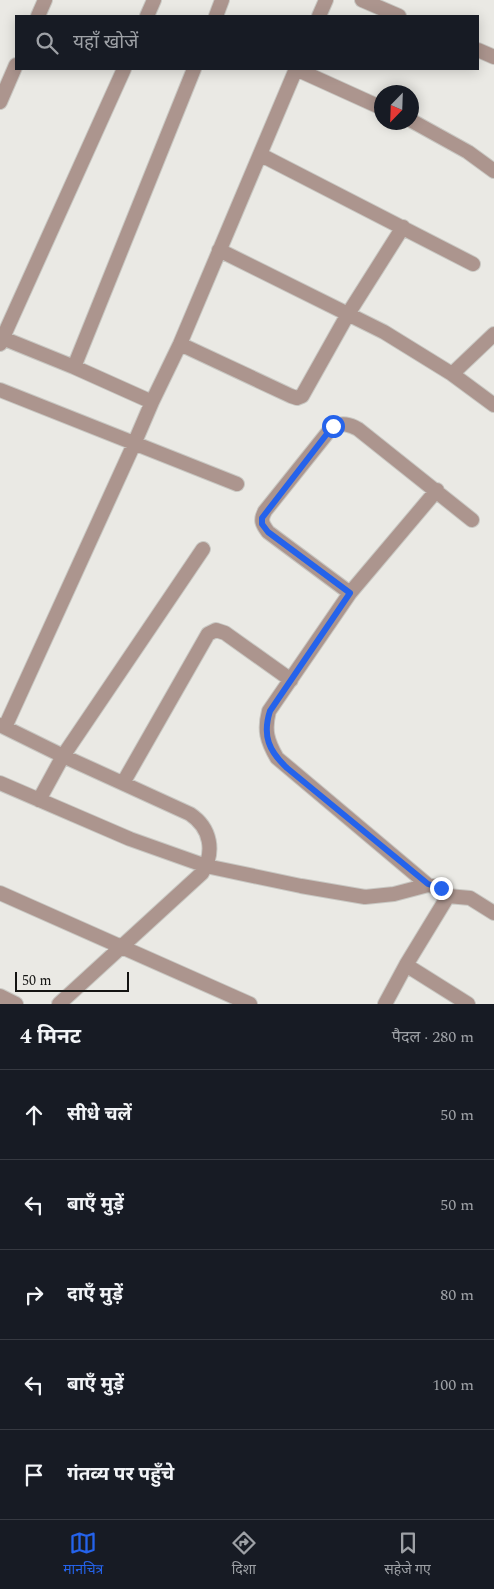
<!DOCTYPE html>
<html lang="hi">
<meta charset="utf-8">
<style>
:root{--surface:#171b24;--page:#20242c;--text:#f1f3f6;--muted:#9ea1a6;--line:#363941;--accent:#2563eb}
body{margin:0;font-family:Spectral,"Noto Sans Devanagari",serif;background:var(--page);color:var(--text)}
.compass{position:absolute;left:374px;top:85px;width:45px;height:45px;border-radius:50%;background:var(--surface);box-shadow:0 2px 12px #0003;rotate:203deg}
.scale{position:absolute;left:15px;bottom:12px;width:114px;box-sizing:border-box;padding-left:5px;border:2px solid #141412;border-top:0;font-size:14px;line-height:18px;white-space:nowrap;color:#141412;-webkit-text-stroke:4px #eae9e4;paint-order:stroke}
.stop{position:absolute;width:15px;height:15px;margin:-11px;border:4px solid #2563eb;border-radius:50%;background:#fff}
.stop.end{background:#2563eb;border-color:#fff;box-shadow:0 1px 5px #0008}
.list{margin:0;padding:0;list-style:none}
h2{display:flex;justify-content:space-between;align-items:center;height:65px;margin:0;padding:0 20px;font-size:21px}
h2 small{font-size:16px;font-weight:400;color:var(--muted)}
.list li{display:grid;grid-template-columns:32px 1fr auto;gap:15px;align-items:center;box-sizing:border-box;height:90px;padding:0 20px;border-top:1px solid var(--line)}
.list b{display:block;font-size:19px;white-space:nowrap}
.list em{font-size:16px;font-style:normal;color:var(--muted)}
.icon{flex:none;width:28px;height:28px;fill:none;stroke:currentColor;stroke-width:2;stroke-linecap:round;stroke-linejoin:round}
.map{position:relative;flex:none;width:494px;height:1004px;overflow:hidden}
.search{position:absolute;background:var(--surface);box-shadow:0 2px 12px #0003;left:15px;right:15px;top:15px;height:55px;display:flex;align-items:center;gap:12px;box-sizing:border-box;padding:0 18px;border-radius:0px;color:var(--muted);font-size:19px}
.sheet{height:515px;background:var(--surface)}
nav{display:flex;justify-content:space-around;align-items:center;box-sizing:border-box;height:70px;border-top:1px solid var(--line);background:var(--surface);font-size:14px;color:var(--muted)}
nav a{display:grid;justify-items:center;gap:2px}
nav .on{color:var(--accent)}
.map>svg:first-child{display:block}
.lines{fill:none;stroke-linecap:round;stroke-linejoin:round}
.minor-casing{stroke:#c8c7c2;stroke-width:16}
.minor{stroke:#ac958e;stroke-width:14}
.route{stroke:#2563eb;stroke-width:6}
</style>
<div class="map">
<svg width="494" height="1004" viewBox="0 0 494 1004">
<rect width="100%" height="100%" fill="#eae9e4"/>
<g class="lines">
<g class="minor-casing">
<path id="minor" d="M362 0 399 16
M38 16 45 0
M147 16 154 0
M216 16 222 0
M319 16 326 0
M478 50 494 57
M296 69 382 108
M0 102 16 65
M412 121 468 152 494 171
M261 155 473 264
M219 250 384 332 452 374 494 405
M0 337 74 367 152 402
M0 344 124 69
M180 344 291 396 297 398 302 396 348 314 403 227
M74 367 194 69
M452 374 494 334
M0 390 237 484
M437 490 350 593 269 711C264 730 267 741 277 758L428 885 441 888 448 896 470 898 494 913
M350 593 268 532C262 524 260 520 265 511L333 426C343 423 349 424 358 429L472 520
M0 725 63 756 190 814C211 828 215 852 202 873L59 1004
M5 727 134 444 152 402 180 344 296 69
M0 783 130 839 206 866 301 886 365 897 394 894 428 885
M123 783 208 634 216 630 225 633 291 680
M39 800 63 756 203 549
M0 893 250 1004
M406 965 468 1004
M0 996 16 1004
M385 1004 406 965 448 896"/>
</g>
<use href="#minor" class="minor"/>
</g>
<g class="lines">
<path class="route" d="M333 426 262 518V524L268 532 350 593 270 711C262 736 269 751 287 768L428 884 441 888"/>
</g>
</svg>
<svg class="compass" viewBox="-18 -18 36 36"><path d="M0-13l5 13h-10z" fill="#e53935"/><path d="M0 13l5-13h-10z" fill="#9ea1a6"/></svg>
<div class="scale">50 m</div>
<div class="stop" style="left:333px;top:426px"></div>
<div class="stop end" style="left:441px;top:888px"></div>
<div class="search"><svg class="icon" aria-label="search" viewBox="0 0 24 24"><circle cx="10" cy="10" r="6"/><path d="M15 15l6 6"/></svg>यहाँ खोजें</div>
</div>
<section class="sheet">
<h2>4 मिनट<small>पैदल · 280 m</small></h2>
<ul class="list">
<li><svg class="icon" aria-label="ahead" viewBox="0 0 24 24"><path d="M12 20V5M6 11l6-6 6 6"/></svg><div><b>सीधे चलें</b></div><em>50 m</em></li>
<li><svg class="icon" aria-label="left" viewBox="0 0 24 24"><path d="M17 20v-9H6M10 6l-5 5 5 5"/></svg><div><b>बाएँ मुड़ें</b></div><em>50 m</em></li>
<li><svg class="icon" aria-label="right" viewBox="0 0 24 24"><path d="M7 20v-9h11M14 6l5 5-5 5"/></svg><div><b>दाएँ मुड़ें</b></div><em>80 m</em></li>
<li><svg class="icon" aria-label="left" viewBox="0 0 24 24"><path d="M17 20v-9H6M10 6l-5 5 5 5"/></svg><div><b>बाएँ मुड़ें</b></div><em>100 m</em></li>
<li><svg class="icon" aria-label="arrive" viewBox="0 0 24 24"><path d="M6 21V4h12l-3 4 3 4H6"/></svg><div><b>गंतव्य पर पहुँचे</b></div></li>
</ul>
</section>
<nav>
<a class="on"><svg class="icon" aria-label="map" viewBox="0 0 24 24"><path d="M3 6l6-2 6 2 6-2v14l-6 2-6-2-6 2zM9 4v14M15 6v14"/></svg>मानचित्र</a>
<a><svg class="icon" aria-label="directions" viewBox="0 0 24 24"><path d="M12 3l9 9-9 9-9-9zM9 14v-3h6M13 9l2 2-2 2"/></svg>दिशा</a>
<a><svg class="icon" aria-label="saved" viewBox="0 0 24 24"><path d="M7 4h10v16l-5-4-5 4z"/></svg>सहेजे गए</a>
</nav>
